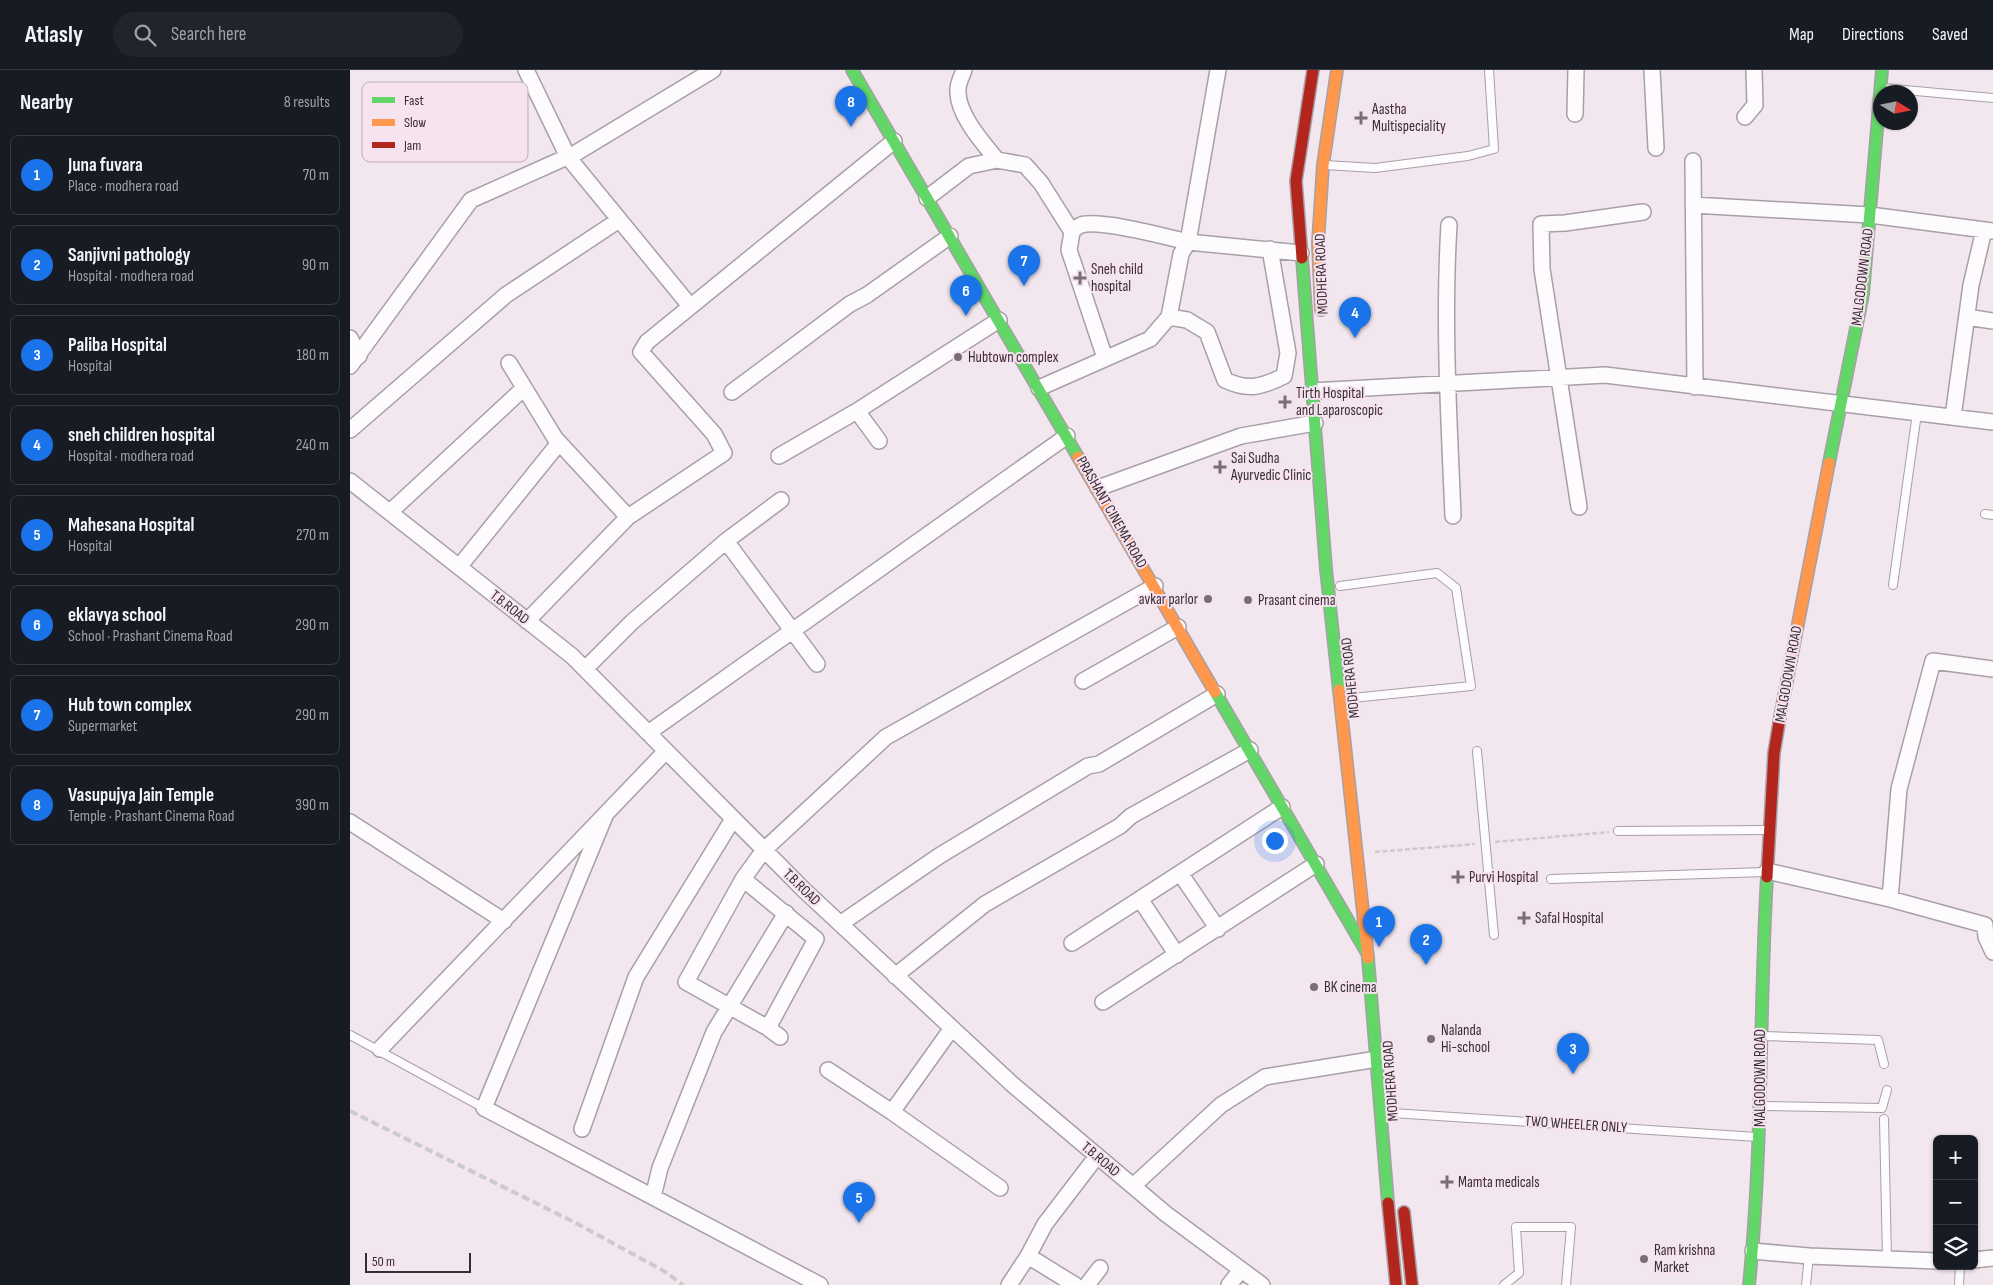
<!DOCTYPE html>
<meta charset="utf-8">
<style>
:root{--surface:#171b24;--page:#20242c;--text:#f1f3f6;--muted:#9ea1a6;--line:#363941;--accent:#1a73e8}
body{margin:0;font-family:"Sofia Sans Condensed",sans-serif;background:var(--page);color:var(--text)}
.controls{position:absolute;right:15px;bottom:15px;display:grid;overflow:hidden;border-radius:8px;box-shadow:0 1px 4px #0004}
.controls button{width:45px;height:45px;display:grid;place-items:center;padding:0;border:0;border-bottom:1px solid var(--line);background:var(--surface);color:var(--text);font:25px sans-serif}
.compass{position:absolute;left:1523px;top:15px;width:45px;height:45px;border-radius:50%;background:var(--surface);box-shadow:0 1px 4px #0004;rotate:100deg}
.scale{position:absolute;left:15px;bottom:12px;width:106px;box-sizing:border-box;padding-left:5px;border:2px solid #362e33;border-top:0;font-size:14px;line-height:18px;white-space:nowrap;color:#362e33;-webkit-text-stroke:4px #f7e2f0;paint-order:stroke}
.you{position:absolute;left:924px;top:770px;width:18px;height:18px;margin:-12px;border:4px solid #fff;border-radius:50%;background:#1a73e8;box-shadow:0 0 0 8px #1a73e833}
.badge{display:grid;place-items:center;width:32px;height:32px;border-radius:50%;background:var(--accent);color:#fff;font-size:16px;font-weight:700}
.pin{position:absolute;translate:-50% -41px;filter:drop-shadow(0 1px 2px #0008)}
.pin::after{content:'';position:absolute;top:26px;width:18px;height:15px;background:inherit;clip-path:polygon(0 0,100% 0,50% 100%)}
.list{margin:0;padding:0;list-style:none}
h2{display:flex;justify-content:space-between;align-items:center;height:65px;margin:0;padding:0 20px;font-size:21px}
h2 small{font-size:16px;font-weight:400;color:var(--muted)}
.list li{display:grid;grid-template-columns:32px 1fr auto;gap:15px;align-items:center;box-sizing:border-box;height:80px;margin:0 10px 10px;padding:0 10px;border:1px solid var(--line);border-radius:8px}
.list b{display:block;font-size:19px;white-space:nowrap}
.list p{margin:0;font-size:16px;white-space:nowrap;color:var(--muted)}
.list em{font-size:16px;font-style:normal;color:var(--muted)}
.icon{flex:none;width:28px;height:28px;fill:none;stroke:currentColor;stroke-width:2;stroke-linecap:round;stroke-linejoin:round}
.map{position:relative;flex:none;width:1643px;height:1215px;overflow:hidden}
header{display:flex;align-items:center;gap:30px;box-sizing:border-box;height:70px;padding:0 25px;background:var(--surface);border-bottom:1px solid var(--line)}
header strong{font-size:24px}
nav{display:flex;gap:28px;margin-inline-start:auto;font-size:18px}
.search{width:350px;height:45px;background:var(--page);display:flex;align-items:center;gap:12px;box-sizing:border-box;padding:0 18px;border-radius:28px;color:var(--muted);font-size:19px}
main{display:flex}
aside{flex:1;background:var(--surface)}
.map>svg:first-child{display:block}
.lines{fill:none;stroke-linecap:round;stroke-linejoin:round}
.lane-casing{stroke:#a7a0a5;stroke-width:10}
.street-casing{stroke:#a7a0a5;stroke-width:18}
.fast-casing{stroke:#a7a0a5;stroke-width:14}
.slow-casing{stroke:#a7a0a5;stroke-width:14}
.jam-casing{stroke:#a7a0a5;stroke-width:14}
.path{stroke:#cec9cd;stroke-width:2.5;stroke-dasharray:5 2.5;stroke-linecap:butt}
.lane{stroke:#fdfbfd;stroke-width:8}
.street{stroke:#fdfbfd;stroke-width:15}
.fast{stroke:#63d668;stroke-width:11}
.slow{stroke:#ff974d;stroke-width:11}
.jam{stroke:#b3261e;stroke-width:11}
.rail{stroke:#cdcacc;stroke-width:4;stroke-dasharray:8 4;stroke-linecap:butt}
.poi-dot{fill:#786f75;stroke:#f7e2f0;stroke-width:2}
.labels{text-anchor:middle;stroke-width:4;stroke-linejoin:round;paint-order:stroke}
.poi-label{font-size:15px;fill:#362e33;stroke:#f7e2f0;text-anchor:start}
.street-label{font-size:15px;fill:#362e33;stroke:#f7e2f0}
.key{fill:#f7e2f0;stroke:#bdacb7;stroke-width:1}
.key-label{font-size:14px;fill:#362e33}
</style>
<header>
<strong>Atlasly</strong>
<div class="search"><svg class="icon" aria-label="search" viewBox="0 0 24 24"><circle cx="10" cy="10" r="6"/><path d="M15 15l6 6"/></svg>Search here</div>
<nav><a>Map</a><a>Directions</a><a>Saved</a></nav>
</header>
<main>
<aside>
<h2>Nearby<small>8 results</small></h2>
<ul class="list">
<li><span class="badge">1</span><div><b>Juna fuvara</b><p>Place · modhera road</p></div><em>70 m</em></li>
<li><span class="badge">2</span><div><b>Sanjivni pathology</b><p>Hospital · modhera road</p></div><em>90 m</em></li>
<li><span class="badge">3</span><div><b>Paliba Hospital</b><p>Hospital</p></div><em>180 m</em></li>
<li><span class="badge">4</span><div><b>sneh children hospital</b><p>Hospital · modhera road</p></div><em>240 m</em></li>
<li><span class="badge">5</span><div><b>Mahesana Hospital</b><p>Hospital</p></div><em>270 m</em></li>
<li><span class="badge">6</span><div><b>eklavya school</b><p>School · Prashant Cinema Road</p></div><em>290 m</em></li>
<li><span class="badge">7</span><div><b>Hub town complex</b><p>Supermarket</p></div><em>290 m</em></li>
<li><span class="badge">8</span><div><b>Vasupujya Jain Temple</b><p>Temple · Prashant Cinema Road</p></div><em>390 m</em></li>
</ul>
</aside>
<div class="map">
<svg width="1643" height="1215" viewBox="0 0 1643 1215">
<rect width="100%" height="100%" fill="#f2e7ef"/>
<g class="lines">
<g class="lane-casing">
<path id="lane" d="M1533 18 1643 28
M975 95 1025 98 1118 86 1144 79 1139 0
M1635 444 1643 445
M1543 515 1567 343
M990 516 1087 503 1106 518 1121 616 1002 628
M1127 681 1144 865
M1268 761 1419 760
M1201 809 1415 802
M0 965 134 1038
M1413 966 1528 970 1534 994
M1412 1036 1532 1038 1537 1020
M1042 1043 1407 1067
M1534 1049 1537 1189
M1154 1215 1169 1203 1166 1157H1221L1216 1215
M1456 1215 1459 1186
M1609 1215 1610 1196"/>
</g>
<g class="street-casing">
<path id="street" d="M176 0 218 87 340 236
M614 0C612 6 608 13 608 19 606 43 633 73 647 90
M1302 0 1306 78
M1225 44 1226 0
M1395 47 1405 35 1404 0
M1343 91 1345 317
M577 128 619 96 647 90 675 95 691 113 722 162
M1343 135 1520 145 1643 161
M1099 155C1093 252 1099 349 1103 446
M819 247 837 250 857 262 875 310C898 321 912 317 934 306L938 283 920 179
M1617 247 1643 251
M0 268 9 286
M755 288 719 180 722 162C724 160 728 156 731 155 751 149 816 167 838 172L868 0
M159 293 205 368 278 447
M0 296 121 130 226 83 363 0
M689 318 800 269 819 247 831 184 838 172 951 183
M962 321 1255 305 1643 352
M382 322 500 234 517 225 600 166
M1603 347 1621 215 1634 160
M0 360 156 225 269 150
M529 371 507 341 649 250
M429 386 507 341
M0 411 222 586 454 820 662 1014 816 1144 912 1215
M748 418 891 366 965 353
M1229 437 1192 199 1191 154 1215 153 1293 142
M40 442 174 318
M376 471 431 430
M109 497 209 373
M177 551 278 447 374 383 364 364 291 282 297 272 544 71
M235 599 282 552 376 471 467 594
M733 611 828 557
M298 663 717 366
M255 746 134 1038 470 1215
M0 752 154 851
M1417 801 1540 829 1635 855 1636 867 1643 882
M830 803 868 859
M393 809 414 780 536 667 805 516
M790 829 827 885
M1540 829 1549 719 1583 591 1643 599
M490 854 589 786 738 696 749 694 867 624
M722 873 932 737
M545 906 635 834 770 756 781 746 900 680
M753 932 966 794
M418 958 336 912 393 809 466 869 418 958 430 967
M602 958 542 1042 650 1118
M30 979 316 681
M478 1000 542 1042
M232 1059 286 907 383 749
M783 1116 871 1035 915 1007 1027 989
M303 1127 310 1098 364 962 436 843
M1403 1181 1459 1186 1587 1191
M1624 1190 1643 1188
M659 1215 678 1186
M725 1215 678 1186 695 1154 747 1086
M737 1215 750 1198
M879 1215 891 1200"/>
</g>
<g class="fast-casing">
<path id="fast" d="M502 0 728 387
M952 188 976 499 989 620
M1479 393 1513 224 1532 0
M865 622 1017 883
M1018 888 1038 1133
M1399 1215C1413 1079 1409 943 1417 807"/>
</g>
<g class="slow-casing">
<path id="slow" d="M971 240 968 173 973 95 987 0
M728 387 865 622
M989 620 1018 888
M1430 647 1479 393"/>
</g>
<g class="jam-casing">
<path id="jam" d="M952 188 946 111 963 0
M1417 807 1424 683 1430 647
M1038 1133 1046 1215
M1054 1142 1062 1215"/>
</g>
<path class="path" d="M1145 772 1259 762
M1025 782 1125 774"/>
<use href="#lane" class="lane"/>
<use href="#street" class="street"/>
<use href="#fast" class="fast"/>
<use href="#slow" class="slow"/>
<use href="#jam" class="jam"/>
<path class="rail" d="M0 1041 224 1152 314 1201 333 1215"/>
</g>
<g class="poi-dot">
<path d="M1008.5 40.5h5v5h5v5h-5v5h-5v-5h-5v-5h5z"/>
<path d="M727.5 200.5h5v5h5v5h-5v5h-5v-5h-5v-5h5z"/>
<circle cx="608" cy="287" r="5"/>
<path d="M932.5 324.5h5v5h5v5h-5v5h-5v-5h-5v-5h5z"/>
<path d="M867.5 389.5h5v5h5v5h-5v5h-5v-5h-5v-5h5z"/>
<circle cx="858" cy="529" r="5"/>
<circle cx="898" cy="530" r="5"/>
<path d="M1105.5 799.5h5v5h5v5h-5v5h-5v-5h-5v-5h5z"/>
<path d="M1171.5 840.5h5v5h5v5h-5v5h-5v-5h-5v-5h5z"/>
<circle cx="964" cy="917" r="5"/>
<circle cx="1081" cy="969" r="5"/>
<path d="M1094.5 1104.5h5v5h5v5h-5v5h-5v-5h-5v-5h5z"/>
<circle cx="1294" cy="1189" r="5"/>
</g>
<g class="labels">
<g class="poi-label">
<text x="1022" y="44">Aastha<tspan x="1022" dy="17">Multispeciality</tspan></text>
<text x="741" y="204">Sneh child<tspan x="741" dy="17">hospital</tspan></text>
<text x="618" y="292">Hubtown complex</text>
<text x="946" y="328">Tirth Hospital<tspan x="946" dy="17">and Laparoscopic</tspan></text>
<text x="881" y="393">Sai Sudha<tspan x="881" dy="17">Ayurvedic Clinic</tspan></text>
<text x="848" y="534" text-anchor="end">avkar parlor</text>
<text x="908" y="535">Prasant cinema</text>
<text x="1119" y="812">Purvi Hospital</text>
<text x="1185" y="853">Safal Hospital</text>
<text x="974" y="922">BK cinema</text>
<text x="1091" y="965">Nalanda<tspan x="1091" dy="17">Hi-school</tspan></text>
<text x="1108" y="1117">Mamta medicals</text>
<text x="1304" y="1185">Ram krishna<tspan x="1304" dy="17">Market</tspan></text>
</g>
<g class="street-label">
<text transform="translate(971 204) rotate(-92)" y="5">MODHERA ROAD</text>
<text transform="translate(1512 207) rotate(-83)" y="5">MALGODOWN ROAD</text>
<text transform="translate(762 442) rotate(60)" y="5">PRASHANT CINEMA ROAD</text>
<text transform="translate(160 537) rotate(38)" y="5">T.B.ROAD</text>
<text transform="translate(1438 604) rotate(-80)" y="5">MALGODOWN ROAD</text>
<text transform="translate(1000 608) rotate(-96)" y="5">MODHERA ROAD</text>
<text transform="translate(452 817) rotate(44)" y="5">T.B.ROAD</text>
<text transform="translate(1410 1008) rotate(-90)" y="5">MALGODOWN ROAD</text>
<text transform="translate(1040 1011) rotate(-94)" y="5">MODHERA ROAD</text>
<text transform="translate(1226 1054) rotate(4)" y="5">TWO WHEELER ONLY</text>
<text transform="translate(751 1089) rotate(40)" y="5">T.B.ROAD</text>
</g>
</g>
<rect x="12" y="12" width="166" height="80" rx="8" class="key"/>
<rect x="22" y="27" width="23" height="6" fill="#63d668"/>
<rect x="22" y="49" width="23" height="7" fill="#ff974d"/>
<rect x="22" y="72" width="23" height="6" fill="#b3261e"/>
<g class="key-label">
<text x="54" y="35">Fast</text>
<text x="54" y="57">Slow</text>
<text x="54" y="80">Jam</text>
</g>
</svg>
<div class="controls">
<button>+</button>
<button>−</button>
<button><svg class="icon" aria-label="layers" viewBox="0 0 24 24"><path d="M12 4l9 5-9 5-9-5zM3 14l9 5 9-5"/></svg></button>
</div>
<svg class="compass" viewBox="-18 -18 36 36"><path d="M0-13l5 13h-10z" fill="#e53935"/><path d="M0 13l5-13h-10z" fill="#9ea1a6"/></svg>
<div class="scale">50 m</div>
<div class="you"></div>
<div class="pin badge" style="left:1029px;top:877px">1</div>
<div class="pin badge" style="left:1076px;top:895px">2</div>
<div class="pin badge" style="left:1223px;top:1004px">3</div>
<div class="pin badge" style="left:1005px;top:268px">4</div>
<div class="pin badge" style="left:509px;top:1153px">5</div>
<div class="pin badge" style="left:616px;top:246px">6</div>
<div class="pin badge" style="left:674px;top:216px">7</div>
<div class="pin badge" style="left:501px;top:57px">8</div>
</div>
</main>
